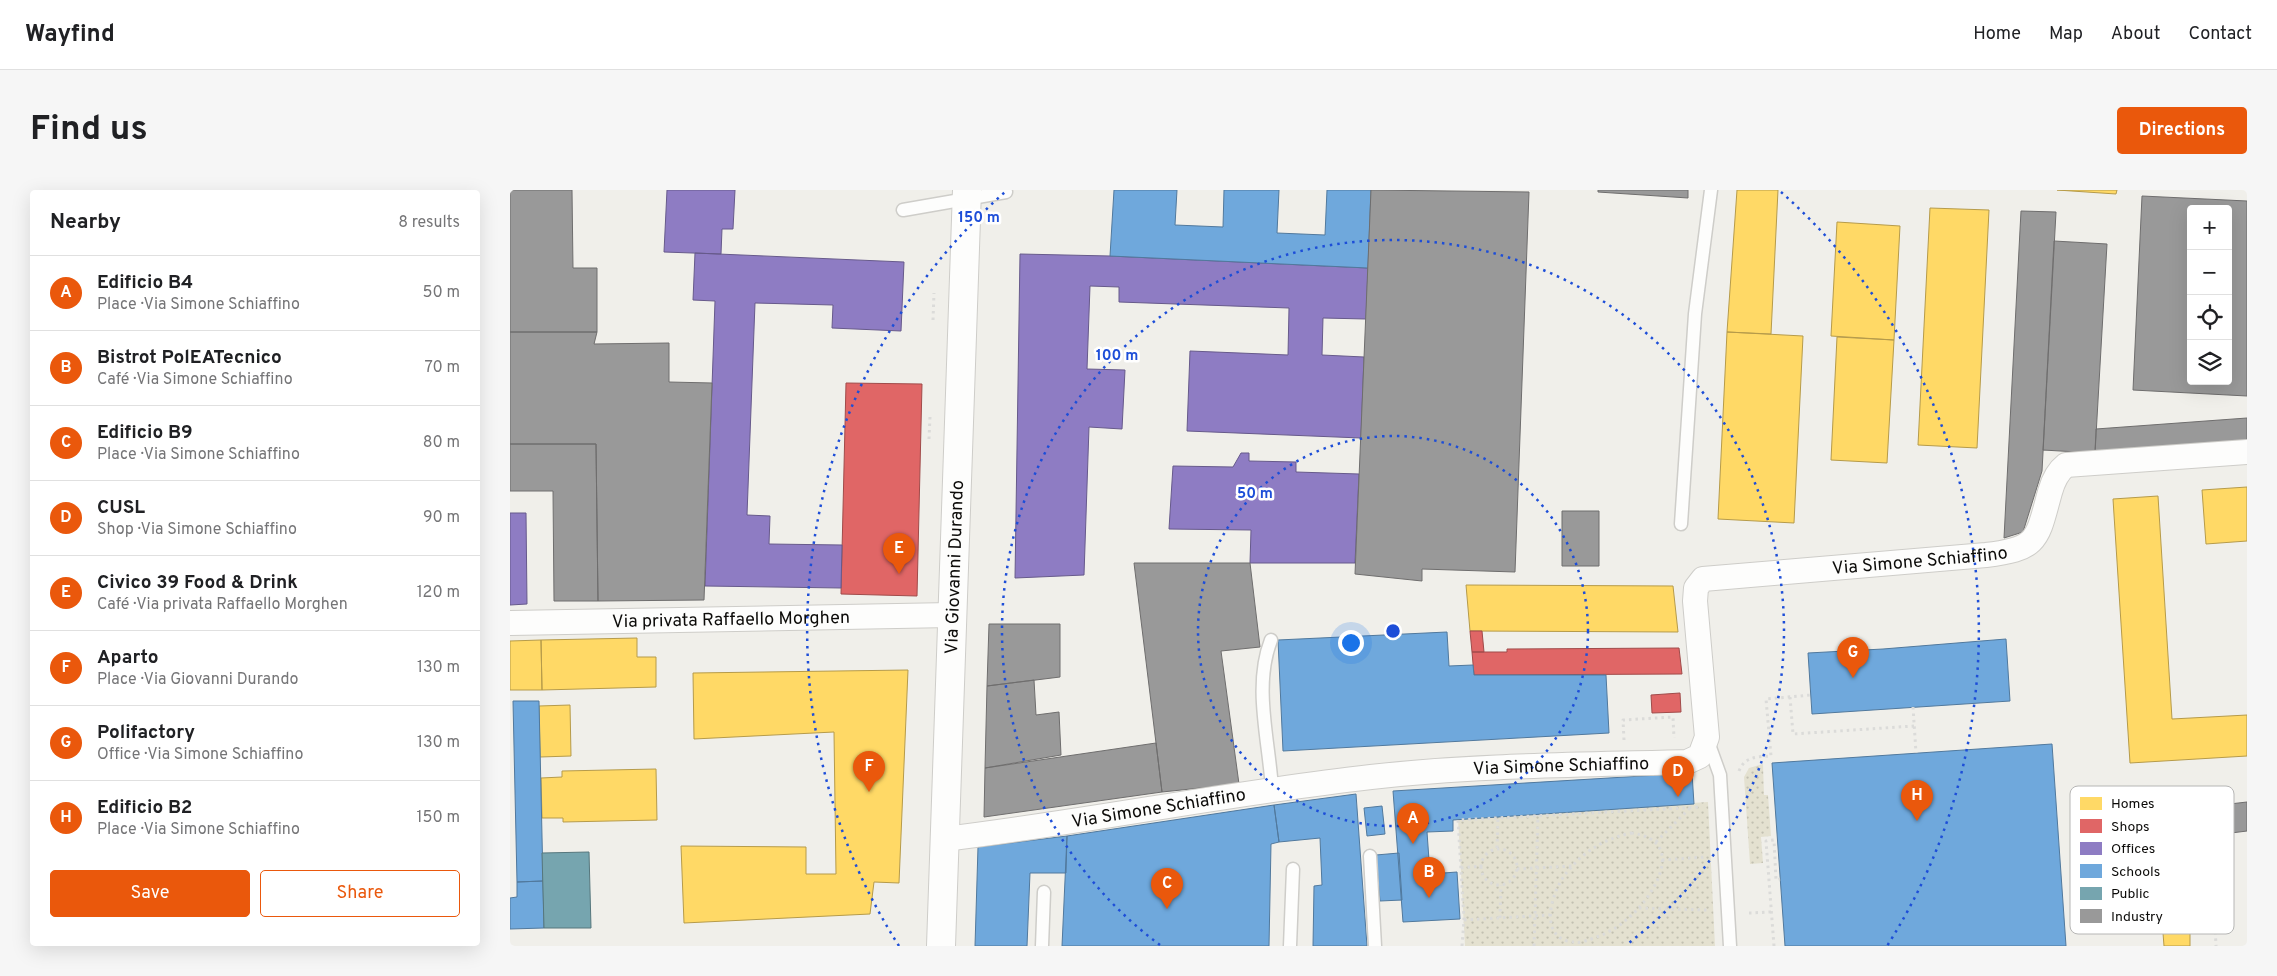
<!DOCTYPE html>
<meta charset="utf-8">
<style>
:root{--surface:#fff;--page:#f6f6f6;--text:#202124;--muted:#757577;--line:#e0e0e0;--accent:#ea580c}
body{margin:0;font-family:Overpass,sans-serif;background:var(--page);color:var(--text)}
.controls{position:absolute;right:15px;top:15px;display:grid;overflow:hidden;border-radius:5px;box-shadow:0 5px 20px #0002}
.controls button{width:45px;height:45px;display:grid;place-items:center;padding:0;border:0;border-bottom:1px solid var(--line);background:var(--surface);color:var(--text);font:25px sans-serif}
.you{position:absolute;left:840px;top:452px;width:18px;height:18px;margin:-12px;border:4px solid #fff;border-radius:50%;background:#1a73e8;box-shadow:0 0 0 8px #1a73e833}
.badge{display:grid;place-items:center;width:32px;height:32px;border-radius:50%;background:var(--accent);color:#fff;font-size:16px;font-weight:700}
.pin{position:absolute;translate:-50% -41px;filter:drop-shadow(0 1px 2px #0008)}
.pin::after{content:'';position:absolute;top:26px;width:18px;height:15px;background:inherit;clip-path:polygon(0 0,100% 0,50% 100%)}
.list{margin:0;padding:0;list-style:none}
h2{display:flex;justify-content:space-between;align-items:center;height:65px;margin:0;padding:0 20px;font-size:21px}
h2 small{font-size:16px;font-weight:400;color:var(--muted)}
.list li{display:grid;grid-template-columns:32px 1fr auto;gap:15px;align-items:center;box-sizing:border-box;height:75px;padding:0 20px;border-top:1px solid var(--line)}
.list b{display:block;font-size:19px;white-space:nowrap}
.list p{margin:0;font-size:16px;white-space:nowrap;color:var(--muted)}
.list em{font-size:16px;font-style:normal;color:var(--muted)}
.actions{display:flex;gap:10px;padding:15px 20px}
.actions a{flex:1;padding:11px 0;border:1px solid var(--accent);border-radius:5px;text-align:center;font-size:18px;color:var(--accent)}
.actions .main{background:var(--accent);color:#fff}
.icon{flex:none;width:28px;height:28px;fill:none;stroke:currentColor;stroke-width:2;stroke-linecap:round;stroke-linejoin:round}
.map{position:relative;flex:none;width:1737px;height:756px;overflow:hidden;border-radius:5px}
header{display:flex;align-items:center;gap:30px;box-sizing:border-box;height:70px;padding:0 25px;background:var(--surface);border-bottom:1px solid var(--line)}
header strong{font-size:24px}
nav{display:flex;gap:28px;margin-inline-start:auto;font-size:18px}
.intro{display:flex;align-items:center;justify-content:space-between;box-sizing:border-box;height:120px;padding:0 30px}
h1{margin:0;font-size:35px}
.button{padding:12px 22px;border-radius:5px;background:var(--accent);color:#fff;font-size:18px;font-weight:700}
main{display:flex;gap:30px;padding:0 30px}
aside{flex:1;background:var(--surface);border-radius:5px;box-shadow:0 5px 20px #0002}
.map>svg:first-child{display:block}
.grass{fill:url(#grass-dots)}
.homes{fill:#ffd966;stroke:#b69b4a}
.shops{fill:#e06666;stroke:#a04b4a}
.offices{fill:#8e7cc3;stroke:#675a8b}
.schools{fill:#6fa8dc;stroke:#51799d}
.public{fill:#76a5af;stroke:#56777d}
.industry{fill:#999;stroke:#6f6e6e;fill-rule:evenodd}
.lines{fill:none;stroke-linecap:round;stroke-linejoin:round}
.lane-casing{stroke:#cecdc9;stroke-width:15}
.street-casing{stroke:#cecdc9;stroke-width:26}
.secondary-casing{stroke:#cecdc9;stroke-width:30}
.path{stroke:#dbdbd9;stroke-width:3;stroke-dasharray:2.5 4;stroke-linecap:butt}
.lane{stroke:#fdfdfc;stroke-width:12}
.street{stroke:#fdfdfc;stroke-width:24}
.secondary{stroke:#fdfdfc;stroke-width:28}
.ring{fill:none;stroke:#1d4ed8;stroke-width:2.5;stroke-dasharray:2.5 5}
.labels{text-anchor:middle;stroke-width:5;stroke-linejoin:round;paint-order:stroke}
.street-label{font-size:18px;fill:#0c0b09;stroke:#fff}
.key{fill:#fff;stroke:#b6b6b5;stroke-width:1}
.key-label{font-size:14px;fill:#0c0b09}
.centre{fill:#1d4ed8;stroke:#fff;stroke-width:2.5}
.ring-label{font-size:15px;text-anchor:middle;font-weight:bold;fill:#1d4ed8;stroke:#fff;stroke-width:5;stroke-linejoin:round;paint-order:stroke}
</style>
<header>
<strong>Wayfind</strong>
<nav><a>Home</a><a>Map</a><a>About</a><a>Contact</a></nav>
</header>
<div class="intro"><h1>Find us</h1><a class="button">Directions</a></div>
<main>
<aside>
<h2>Nearby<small>8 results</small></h2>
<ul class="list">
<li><span class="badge">A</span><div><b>Edificio B4</b><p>Place · Via Simone Schiaffino</p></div><em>50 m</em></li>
<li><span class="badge">B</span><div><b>Bistrot PolEATecnico</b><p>Café · Via Simone Schiaffino</p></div><em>70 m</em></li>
<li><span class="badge">C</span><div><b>Edificio B9</b><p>Place · Via Simone Schiaffino</p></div><em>80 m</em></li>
<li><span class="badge">D</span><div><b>CUSL</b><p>Shop · Via Simone Schiaffino</p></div><em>90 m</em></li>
<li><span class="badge">E</span><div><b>Civico 39 Food &amp; Drink</b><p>Café · Via privata Raffaello Morghen</p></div><em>120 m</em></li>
<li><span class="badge">F</span><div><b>Aparto</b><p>Place · Via Giovanni Durando</p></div><em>130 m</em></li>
<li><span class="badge">G</span><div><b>Polifactory</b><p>Office · Via Simone Schiaffino</p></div><em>130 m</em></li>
<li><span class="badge">H</span><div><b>Edificio B2</b><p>Place · Via Simone Schiaffino</p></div><em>150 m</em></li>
</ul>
<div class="actions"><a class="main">Save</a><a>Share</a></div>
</aside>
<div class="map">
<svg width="1737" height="756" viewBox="0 0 1737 756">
<defs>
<pattern id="grass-dots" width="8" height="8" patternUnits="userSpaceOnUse" patternTransform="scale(1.25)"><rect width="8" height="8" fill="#e4e1d0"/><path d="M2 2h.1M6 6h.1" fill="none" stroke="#c2c0b1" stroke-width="1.8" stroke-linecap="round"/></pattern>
</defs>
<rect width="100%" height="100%" fill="#f0efea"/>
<path class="grass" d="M1253 574 1254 605H1258L1261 646 1251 647 1253 673 1240 674 1234 587 1239 578Z
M1198 612 1205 756H955L948 628Z"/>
<path class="homes" d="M1227 0H1268L1261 144 1217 142Z
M1547 0H1607L1606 4Z
M1420 18 1479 20 1467 258 1408 255Z
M1327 32 1390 36 1384 150 1321 146Z
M1217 142 1293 146 1284 333 1208 329Z
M1327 147 1384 150 1377 273 1321 270Z
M1737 297V351L1696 354 1692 300Z
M1648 306 1662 529 1737 525V566L1620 573 1603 309Z
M956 395 1163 396 1168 442 960 441Z
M127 448V467H146V497L32 500 31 450Z
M31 450 32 500H0V451Z
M398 480 389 693 364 692 360 724 174 733 171 656 296 657V684H326L324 542 184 549 183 483Z
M60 515 61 566 30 567 29 516Z
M146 579 147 630 53 632V628H32L31 588 52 587V581Z
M1681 632 1684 690H1677L1678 699 1695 698 1697 741 1680 742V756H1654L1652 730 1629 731 1627 698 1608 699 1606 678H1613L1612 659 1663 656 1662 633Z"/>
<path class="shops" d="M336 193 412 194 407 406 331 404Z
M960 441H972L974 462H962Z
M1169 458 1172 484 964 485 962 462H997V459Z
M1170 503 1171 522 1142 523 1141 505Z"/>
<path class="offices" d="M157 0H225L223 39H212L211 64 154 62Z
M185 63 394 72 391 141 322 138 323 115 245 113 237 325 260 326 259 354 332 355 331 398 195 396 205 111 183 110Z
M510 64 600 66 858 78 856 129 813 128 812 165 854 167 851 248 677 241 680 161 778 165 779 118 609 112V97L580 96 577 179 615 180 612 239 579 237 574 385 505 388Z
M731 263H739V271L786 272V282L849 284 845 373H740L741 340 659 339 663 276 723 277Z
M0 323H16L17 414 0 415Z"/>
<path class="schools" d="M604 0H667L665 35 713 37 714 0H769L767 43 815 45 817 0H861L858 78 600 66Z
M937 442 939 476 963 475 964 485H1096L1099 543 773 561 768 450Z
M1496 449 1500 511 1302 524 1298 463 1373 459Z
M3 511H29L33 691 7 692Z
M1542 554 1556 756H1275L1262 573Z
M1182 583 1184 614 943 630V641L917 642 920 684 947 682 950 729 893 732 883 601Z
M846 604 857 756H803L804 696 812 695 810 648 769 652 764 615Z
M764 615 769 652 761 654 759 756H552L557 646Z
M872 616 875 644 857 646 854 618Z
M557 646 556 683H520L517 756H465L468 657Z
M889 663 892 710 870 711 866 665Z
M33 691 34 738 0 739V708L7 707V692Z"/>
<path class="public" d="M79 662 81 738H34L32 663Z"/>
<path class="industry" d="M0 0H62L63 78H87V142H0Z
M861 0 1019 2 1005 382 912 379V391L845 384Z
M1088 0H1178V8L1088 2Z
M1632 6 1737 11V206L1623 200ZM1681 19H1718V191H1681Z
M1511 21 1546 22 1532 281 1513 342 1494 348Z
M1544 51 1597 54 1585 263 1533 260Z
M0 142H87L84 154 159 153V192L202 193 194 410 88 411 86 254H0Z
M1737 228V252L1585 263 1586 239Z
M0 254H86L88 411H44L43 301H0Z
M1052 321H1089V376H1052Z
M624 373H740L750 457 711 461 729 594 652 602Z
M479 434H550V487L477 496Z
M524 490 526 525 549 522 551 565 475 578 477 496Z
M646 553 652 602 474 627 475 578Z
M1737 612V641L1713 644 1711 615Z"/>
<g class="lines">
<g class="lane-casing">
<path id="lane" d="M393 20 496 2
M1171 334 1185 124 1201 0
M761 450C743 496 759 550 762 599
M1197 549 1210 585 1220 756
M860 666 865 756
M532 756 534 702
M780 756 783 679"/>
</g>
<g class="street-casing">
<g id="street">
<path id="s1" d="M0 433 441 425"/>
<path id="s2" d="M435 649C577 632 718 603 861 587 965 575 1072 575 1177 572L1190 566 1197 547 1185 411 1186 398 1193 389 1476 365C1529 359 1527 349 1540 302 1543 291 1547 282 1556 275L1737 262"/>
</g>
</g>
<g class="secondary-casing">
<g id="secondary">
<path id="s3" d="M431 756 457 0"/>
</g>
</g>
<path class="path" d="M423 130 424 103
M419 249 420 227
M1280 507 1283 544 1404 536
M1403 517 1406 563
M1114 550 1113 530 1163 527 1164 548
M1229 581C1235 566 1247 567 1261 566L1256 509 1301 505
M1121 643C1179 650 1144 708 1116 730 1104 741 1088 747 1072 752 1066 753 1063 752 1057 751 1028 742 1043 699 1057 682 1074 661 1094 649 1121 643Z
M1146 652 1180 618
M1683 657 1701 656 1706 756
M987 658 988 627
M971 677a18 18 0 1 1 36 0a18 18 0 1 1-36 0Z
M1152 670 1196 667
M951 678 971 676
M1007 679 1063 676
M1129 718 1198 720
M1239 723 1261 722
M990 728 991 695
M954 730 1040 725
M952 756 954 730 948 630 1192 617
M1024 756 1028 625
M1264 756 1256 651 1264 650 1266 690 1270 689"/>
<use href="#lane" class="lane"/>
<use href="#street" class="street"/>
<use href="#secondary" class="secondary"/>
</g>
<g class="ring">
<circle cx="883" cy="441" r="195"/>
<path d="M650 755A391 391 0 1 1 1116 755"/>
<path d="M389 756A586 586 0 0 1 495 2M1271 2A586 586 0 0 1 1377 756"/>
</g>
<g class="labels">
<g class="street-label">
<text dy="6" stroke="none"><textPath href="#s2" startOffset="1160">Via Simone Schiaffino</textPath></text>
<text dy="6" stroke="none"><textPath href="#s3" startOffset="379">Via Giovanni Durando</textPath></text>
<text dy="6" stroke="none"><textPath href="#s1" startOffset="221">Via privata Raffaello Morghen</textPath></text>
<text dy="6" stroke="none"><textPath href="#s2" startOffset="621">Via Simone Schiaffino</textPath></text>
<text dy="6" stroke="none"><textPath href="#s2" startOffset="216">Via Simone Schiaffino</textPath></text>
</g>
</g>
<rect x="1560" y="596" width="164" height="148" rx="8" class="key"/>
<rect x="1570" y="607" width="22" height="13" fill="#ffd966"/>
<rect x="1570" y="629" width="22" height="14" fill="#e06666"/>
<rect x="1570" y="652" width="22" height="13" fill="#8e7cc3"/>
<rect x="1570" y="674" width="22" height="14" fill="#6fa8dc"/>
<rect x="1570" y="697" width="22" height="13" fill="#76a5af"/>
<rect x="1570" y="719" width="22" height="14" fill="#999"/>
<g class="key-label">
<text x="1601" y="618">Homes</text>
<text x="1601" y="641">Shops</text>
<text x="1601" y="663">Offices</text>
<text x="1601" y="686">Schools</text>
<text x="1601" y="708">Public</text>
<text x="1601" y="731">Industry</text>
</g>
<circle cx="883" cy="441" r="8" class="centre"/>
<g class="ring-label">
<text x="469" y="32">150 m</text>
<text x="607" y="170">100 m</text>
<text x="745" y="308">50 m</text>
</g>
</svg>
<div class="controls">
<button>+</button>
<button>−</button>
<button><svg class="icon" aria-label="locate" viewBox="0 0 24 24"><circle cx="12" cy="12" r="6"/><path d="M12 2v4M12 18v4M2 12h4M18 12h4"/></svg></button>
<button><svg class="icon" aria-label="layers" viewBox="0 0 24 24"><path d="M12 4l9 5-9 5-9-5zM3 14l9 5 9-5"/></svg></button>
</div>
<div class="you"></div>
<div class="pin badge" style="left:903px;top:654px">A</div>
<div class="pin badge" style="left:919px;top:708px">B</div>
<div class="pin badge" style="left:657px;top:719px">C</div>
<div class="pin badge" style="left:1168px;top:607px">D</div>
<div class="pin badge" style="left:389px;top:384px">E</div>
<div class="pin badge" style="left:359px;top:602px">F</div>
<div class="pin badge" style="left:1343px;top:488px">G</div>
<div class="pin badge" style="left:1407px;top:631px">H</div>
</div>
</main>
